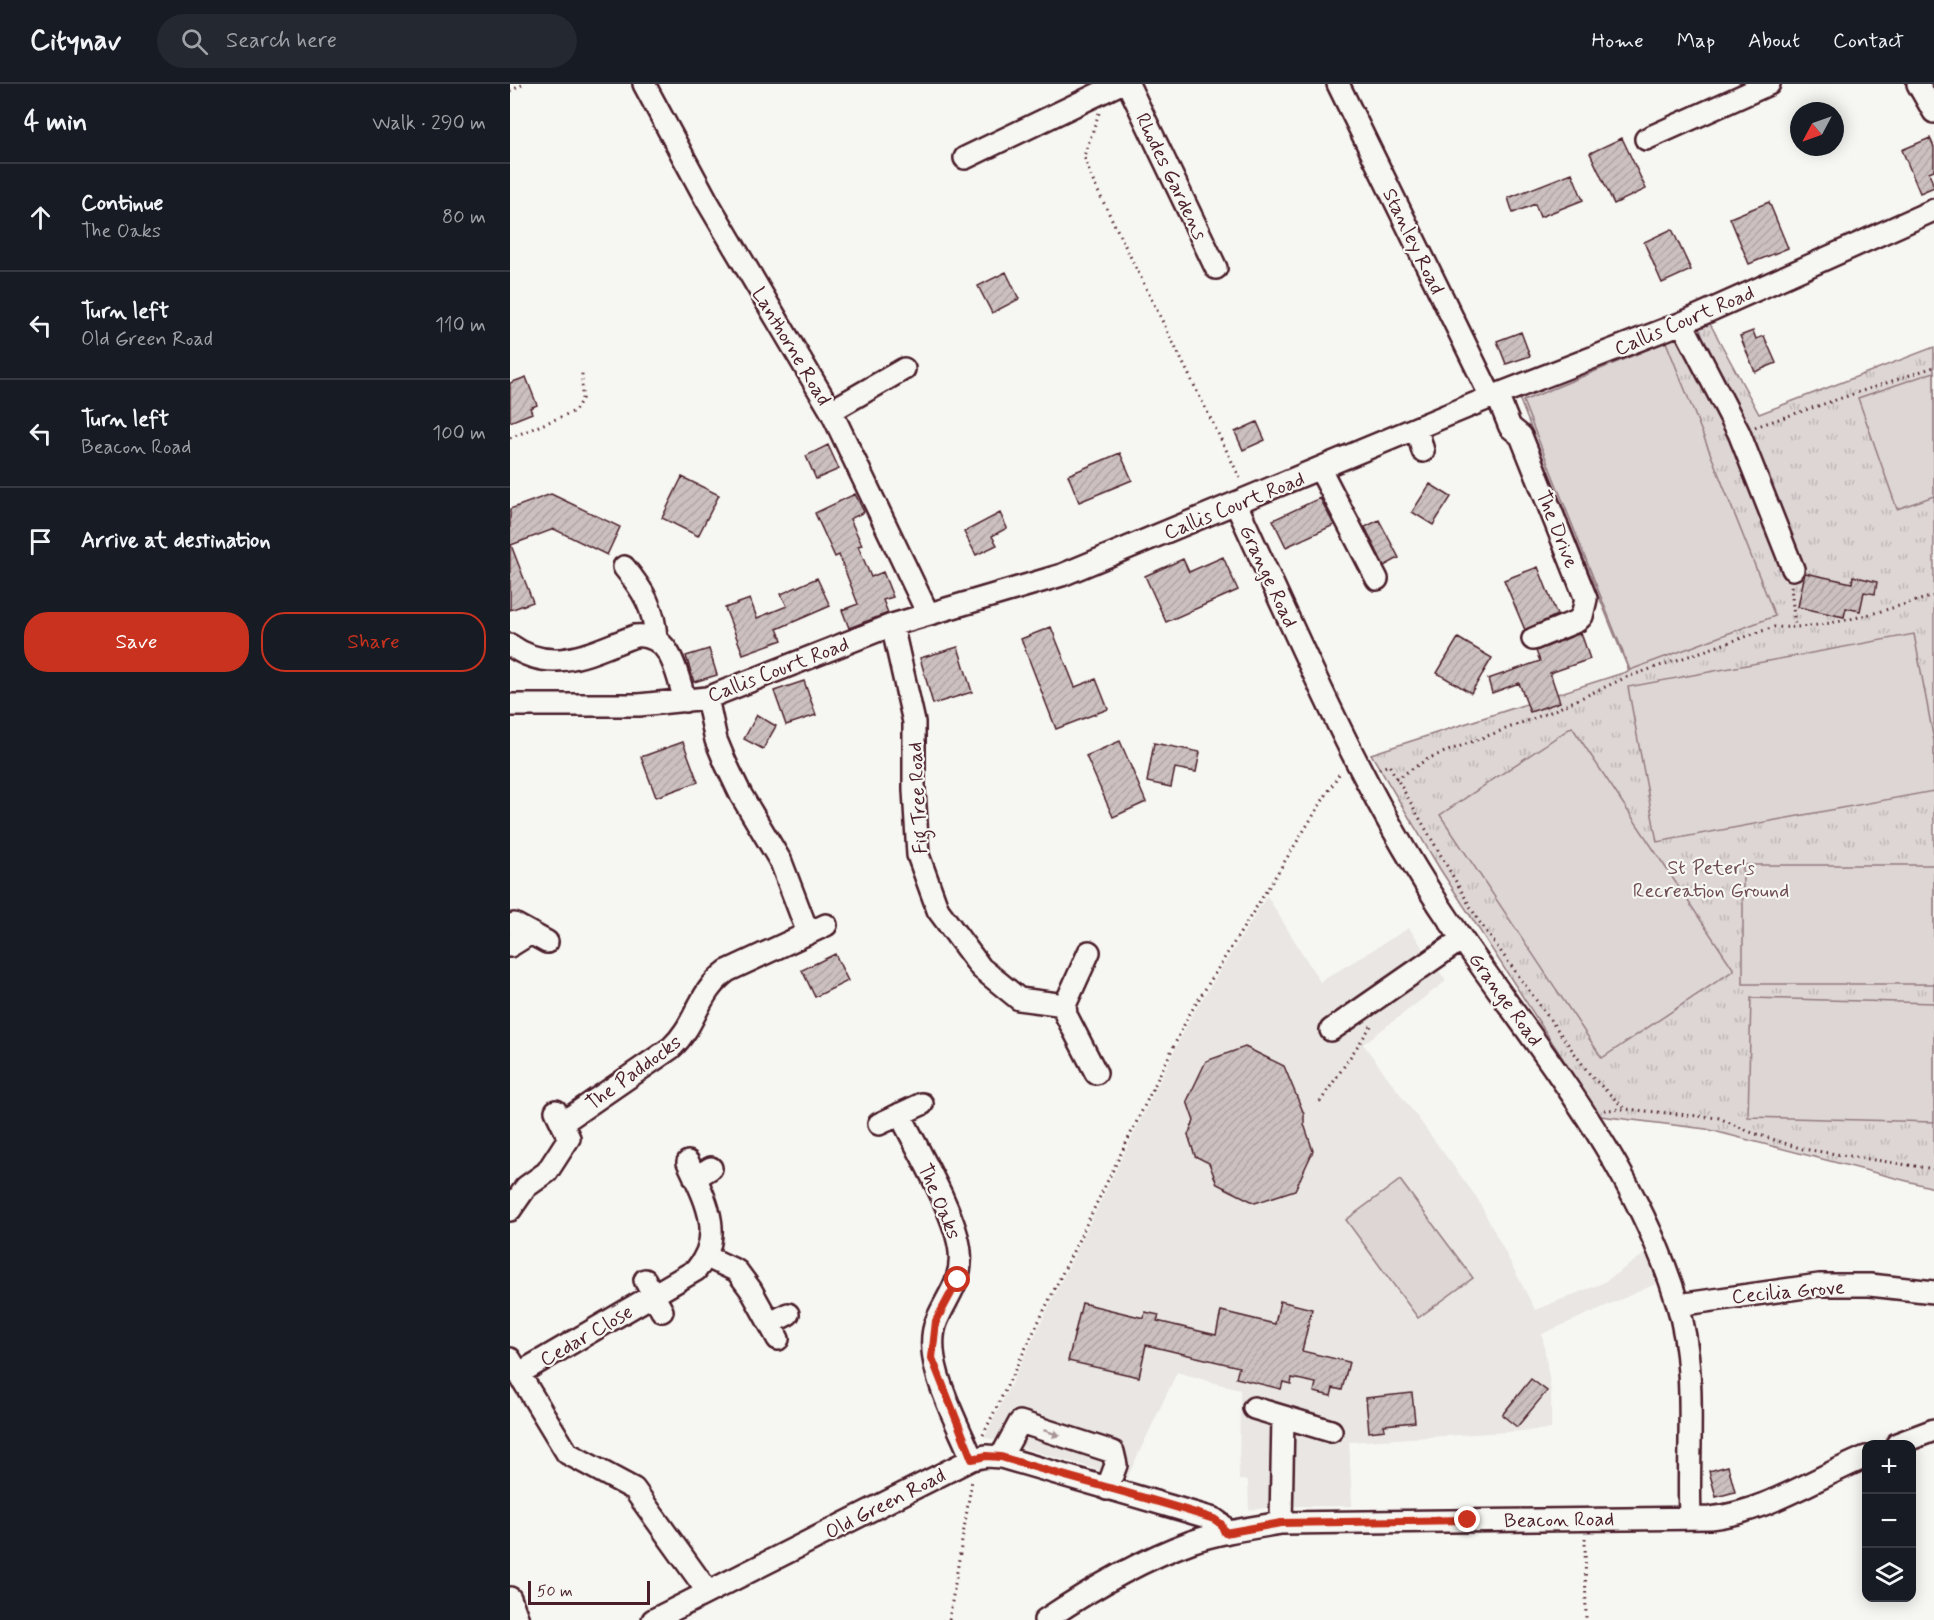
<!DOCTYPE html>
<meta charset="utf-8">
<style>
:root{--surface:#171b24;--page:#242831;--text:#f1f3f6;--muted:#9ea1a6;--line:#363941;--accent:#c8321e}
body{margin:0;font-family:Mynerve,sans-serif;background:var(--page);color:var(--text)}
.controls{position:absolute;right:18px;bottom:18px;display:grid;overflow:hidden;border-radius:12px;box-shadow:0 3px 15px #0003}
.controls button{width:54px;height:54px;display:grid;place-items:center;padding:0;border:0;border-bottom:2px solid var(--line);background:var(--surface);color:var(--text);font:30px sans-serif}
.compass{position:absolute;left:1280px;top:18px;width:54px;height:54px;border-radius:50%;background:var(--surface);box-shadow:0 3px 15px #0003;rotate:229deg}
.scale{position:absolute;left:18px;bottom:15px;width:122px;box-sizing:border-box;padding-left:6px;border:3px solid #4a1f2b;border-top:0;font-size:16px;line-height:21px;white-space:nowrap;color:#4a1f2b;-webkit-text-stroke:4px #f6f6f2;paint-order:stroke}
.stop{position:absolute;width:18px;height:18px;margin:-14px;border:4px solid #c8321e;border-radius:50%;background:#fff}
.stop.end{background:#c8321e;border-color:#fff;box-shadow:0 2px 6px #0008}
.list{margin:0;padding:0;list-style:none}
h2{display:flex;justify-content:space-between;align-items:center;height:78px;margin:0;padding:0 24px;font-size:26px}
h2 small{font-size:20px;font-weight:400;color:var(--muted)}
.list li{display:grid;grid-template-columns:39px 1fr auto;gap:18px;align-items:center;box-sizing:border-box;height:108px;padding:0 24px;border-top:2px solid var(--line)}
.list b{display:block;font-size:22px;white-space:nowrap}
.list p{margin:0;font-size:20px;white-space:nowrap;color:var(--muted)}
.list em{font-size:20px;font-style:normal;color:var(--muted)}
.actions{display:flex;gap:12px;padding:18px 24px}
.actions a{flex:1;padding:14px 0;border:2px solid var(--accent);border-radius:24px;text-align:center;font-size:21px;color:var(--accent)}
.actions .main{background:var(--accent);color:#fff}
.icon{flex:none;width:33px;height:33px;fill:none;stroke:currentColor;stroke-width:2;stroke-linecap:round;stroke-linejoin:round}
.map{position:relative;flex:none;width:1424px;height:1536px;overflow:hidden}
header{display:flex;align-items:center;gap:36px;box-sizing:border-box;height:84px;padding:0 30px;background:var(--surface);border-bottom:2px solid var(--line)}
header strong{font-size:28px}
nav{display:flex;gap:33px;margin-inline-start:auto;font-size:21px}
.search{width:420px;height:54px;background:var(--page);display:flex;align-items:center;gap:15px;box-sizing:border-box;padding:0 21px;border-radius:33px;color:var(--muted);font-size:22px}
main{display:flex}
aside{flex:1;background:var(--surface)}
.map>svg:first-child{display:block}
.built{fill:#e9e6e3}
.grass{fill:url(#grass-tufts);stroke:#947a80;stroke-width:1.5}
.pitch{fill:#ddd6d5;stroke:#947a80;stroke-width:1.5}
.building{fill:url(#building-hatch);stroke:#4a1f2b;stroke-width:1.5}
.lines{fill:none;stroke-linecap:round;stroke-linejoin:round}
.minor-casing{stroke:#4a1f2b;stroke-width:26}
.path{stroke:#4a1f2b;stroke-width:3;stroke-dasharray:1.5 4.5;stroke-linecap:butt}
.minor{stroke:#f6f6f2;stroke-width:21}
.oneway{fill:#a99598}
.route{stroke:#c8321e;stroke-width:8}
.labels{text-anchor:middle;stroke-width:4.5;stroke-linejoin:round;paint-order:stroke}
.street-label{font-size:20px;fill:#4a1f2b;stroke:#f6f6f2}
.park-label{font-size:20px;fill:#6f4d56;stroke:#f6f6f2}
</style>
<header>
<strong>Citynav</strong>
<div class="search"><svg class="icon" aria-label="search" viewBox="0 0 24 24"><circle cx="10" cy="10" r="6"/><path d="M15 15l6 6"/></svg>Search here</div>
<nav><a>Home</a><a>Map</a><a>About</a><a>Contact</a></nav>
</header>
<main>
<aside>
<h2>4 min<small>Walk · 290 m</small></h2>
<ul class="list">
<li><svg class="icon" aria-label="ahead" viewBox="0 0 24 24"><path d="M12 20V5M6 11l6-6 6 6"/></svg><div><b>Continue</b><p>The Oaks</p></div><em>80 m</em></li>
<li><svg class="icon" aria-label="left" viewBox="0 0 24 24"><path d="M17 20v-9H6M10 6l-5 5 5 5"/></svg><div><b>Turn left</b><p>Old Green Road</p></div><em>110 m</em></li>
<li><svg class="icon" aria-label="left" viewBox="0 0 24 24"><path d="M17 20v-9H6M10 6l-5 5 5 5"/></svg><div><b>Turn left</b><p>Beacon Road</p></div><em>100 m</em></li>
<li><svg class="icon" aria-label="arrive" viewBox="0 0 24 24"><path d="M6 21V4h12l-3 4 3 4H6"/></svg><div><b>Arrive at destination</b></div></li>
</ul>
<div class="actions"><a class="main">Save</a><a>Share</a></div>
</aside>
<div class="map">
<svg width="1424" height="1536" viewBox="0 0 1424 1536">
<defs>
<pattern id="grass-tufts" width="24" height="20" patternUnits="userSpaceOnUse" patternTransform="scale(1.5)"><rect width="24" height="20" fill="#ddd6d5"/><path d="M3 7l-1-3M5 7V3M7 7l1-3M15 17l-1-3M17 17v-4M19 17l1-3" fill="none" stroke="#bfb7b7"/></pattern>
<pattern id="building-hatch" width="6" height="6" patternUnits="userSpaceOnUse" patternTransform="scale(1.5)"><rect width="6" height="6" fill="#ccc1c0"/><path d="M-1 1l2-2M0 6l6-6M5 7l2-2" fill="none" stroke="#b1a5a5"/></pattern>
</defs>
<rect width="100%" height="100%" fill="#f6f6f2"/>
<filter id="ink" filterUnits="userSpaceOnUse"><feTurbulence type="fractalNoise" baseFrequency=".0167" numOctaves="2"/><feDisplacementMap in="SourceGraphic" scale="12" xChannelSelector="R" yChannelSelector="G"/><feConvolveMatrix kernelMatrix="1 2 1 2 8 2 1 2 1" color-interpolation-filters="sRGB"/></filter>
<g filter="url(#ink)">
<path class="built" d="M757 812 810 898 899 844 936 897 853 960 967 1114 1025 1226 1093 1199 1136 1169 1148 1199 1032 1250 1041 1307V1345L839 1358 842 1422H771L739 1426 738 1396H729L730 1306 667 1288 617 1394 475 1353 681 933Z"/>
<path class="grass" d="M1197 234 1249 330 1424 263V1104L1196 1045 1090 1032 930 785 861 670 1119 587 1009 314Z"/>
<path class="pitch" d="M1156 258 1265 532 1120 586 1013 317Z
M1424 288V412L1387 425 1348 314Z
M1404 550 1424 657V707L1147 758 1118 603Z
M1062 643 1224 886 1092 974 930 731Z
M1233 781H1424V900H1233Z
M1241 914 1424 919V1038L1238 1033Z
M890 1096 963 1194 908 1234 836 1136Z"/>
<path class="building" d="M1112 54 1136 105 1104 120 1080 69Z
M1420 54 1424 63V86L1419 88 1424 103 1410 109 1392 66Z
M1062 89 1073 116 1030 133 1025 120 1003 129 998 114Z
M1259 118 1278 164 1239 180 1220 134Z
M1162 145 1181 186 1152 199 1134 158Z
M496 188 509 215 482 229 468 202Z
M1243 247 1246 255 1254 252 1266 279 1245 288 1230 252Z
M1011 248 1020 272 996 280 987 257Z
M16 293 27 321 20 324 22 329 0 338V299Z
M747 338 755 356 733 366 725 348Z
M318 361 329 385 306 395 296 372Z
M610 369 622 396 569 418 558 391Z
M172 393 209 411 188 452 152 434Z
M920 400 941 413 923 441 902 428Z
M41 410 110 443 97 471 44 445 1 461 23 518 0 526V425Z
M345 410 354 428 340 435 352 461 348 462 361 493 373 488 383 513 373 516 378 529 339 544 332 526 348 520 329 471 325 473 305 429Z
M810 414 824 441 776 463 763 436Z
M490 429 497 444 482 452 487 461 466 471 454 448Z
M869 436 889 474 874 482 855 443Z
M713 473 728 506 656 538 635 492 673 475 679 488Z
M1028 483 1047 531 1015 546 994 496Z
M1295 489 1342 499 1343 492 1367 498 1365 510 1354 508 1350 527 1336 524 1334 533 1288 523Z
M307 494 320 522 267 545 272 556 233 570 215 524 240 515 247 534 277 522 271 510Z
M541 543 565 603 586 595 598 625 546 645 511 555Z
M1071 549 1080 575 1040 589 1050 618 1020 628 1009 599 982 609 978 595 1030 577 1026 567Z
M948 554 982 574 961 609 927 589Z
M448 563 462 608 423 620 410 574Z
M199 565 207 591 184 598 176 572Z
M294 597 306 631 276 641 264 607Z
M247 631 266 642 253 665 234 655Z
M610 657 636 718 603 733 576 672Z
M173 658 188 698 146 713 131 673Z
M644 659 690 668 686 688 665 684 661 703 637 698Z
M325 870 338 897 305 913 292 886Z
M735 963 774 982 794 1030V1040L803 1067 785 1106 745 1119 707 1100 699 1079 685 1072 678 1051 684 1037 677 1017 696 977Z
M770 1217 802 1225 792 1267 839 1278 832 1306 823 1304 821 1312 804 1308 806 1299 782 1294 781 1300 773 1298 771 1305 726 1294 729 1283 636 1261 629 1293 558 1277 572 1219 634 1234 635 1228 649 1231 647 1237 706 1251 711 1227 765 1240Z
M1021 1295 1037 1307 1007 1343 992 1331Z
M902 1309 905 1338 874 1341 875 1346 859 1348 856 1314Z
M1218 1382 1225 1408 1206 1413 1199 1387Z"/>
<g class="lines">
<g class="minor-casing">
<path id="minor" d="M134 0 197 117 321 327 418 530
M618 0 706 184
M828 0 981 313
M1408 0 1424 28
M1136 55 1259 0
M455 74 609 0
M1172 239 1229 349 1283 485
M987 311 1000 343 1011 352 1076 515 1072 532 1067 537 1023 555
M321 327 394 285
M907 345 913 367
M810 385 867 495
M726 420C792 562 852 709 941 839 1024 961 1123 1074 1167 1218 1188 1286 1177 1363 1180 1433
M114 483C133 506 145 525 146 556
M382 541 404 638V706L408 771 428 826 471 884 509 915 555 921
M0 561C43 592 81 568 125 552 161 548 167 590 175 617
M197 614 206 656 216 680 231 711 271 778 298 849
M0 621H129L197 614 382 541 552 491 981 313 1172 239 1424 126
M4 840 37 858
M0 862 21 849
M579 868 555 921 556 931 586 989
M821 946 952 855
M390 1030C407 1065 447 1132 450 1168 453 1196 437 1212 427 1236 410 1275 447 1337 462 1375
M52 1039 161 964C188 939 186 910 217 887L316 841
M369 1040 412 1020
M185 1094 201 1084
M0 1126 16 1103 37 1088 59 1054 46 1027
M197 1173 227 1187 241 1206 268 1255
M135 1196 152 1227
M1168 1221 1309 1201H1360L1424 1208
M261 1239 278 1230
M0 1275 57 1369 124 1405 198 1508
M8 1290 186 1186C216 1151 195 1115 178 1078
M744 1324 821 1347
M1387 1360 1424 1346
M491 1373 510 1338 603 1368 606 1381 597 1405
M771 1439 773 1333
M0 1514 8 1536
M143 1536 462 1375 476 1372 491 1373 704 1435 711 1440 715 1449
M535 1536C581 1505 629 1477 681 1458 710 1448 741 1444 771 1439L1200 1434C1256 1428 1305 1394 1356 1373"/>
</g>
<path class="path" d="M0 7 14 0
M589 29 574 72 581 93 732 398
M1245 343 1424 283
M0 354 65 327 72 315V287
M1281 502 1285 544
M869 685 879 681 968 836 1081 992 1115 1025
M886 695 919 674 1038 629 1117 593 1264 543C1319 546 1372 526 1424 512
M810 1018 861 942
M1094 1026 1115 1025 1209 1034 1240 1048 1293 1065 1424 1085
M473 1351 679 931 831 687
M1075 1454 1076 1536
M439 1536 462 1396"/>
<use href="#minor" class="minor"/>
</g>
<defs><path id="oneway-solid" d="M-6-.8H1V-3.2L6.5 0L1 3.2V.8H-6Z" transform="scale(1.5)"/></defs>
<use class="oneway" href="#oneway-solid" transform="translate(542 1349) rotate(18)"/>
</g>
<g class="lines" filter="url(#ink)">
<path class="route" d="M448 1196 426 1237 422 1274 462 1375 476 1372 491 1373C562 1395 634 1412 704 1435L711 1440 715 1449 771 1439 958 1436"/>
</g>
<g class="labels">
<g class="street-label">
<text transform="translate(662 92) rotate(64)" y="7">Rhodes Gardens</text>
<text transform="translate(904 157) rotate(64)" y="7">Stanley Road</text>
<text transform="translate(1174 236) rotate(-23)" y="7">Callis Court Road</text>
<text transform="translate(282 262) rotate(59)" y="7">Lanthorne Road</text>
<text transform="translate(724 421) rotate(-22)" y="7">Callis Court Road</text>
<text transform="translate(1048 445) rotate(68)" y="7">The Drive</text>
<text transform="translate(759 492) rotate(65)" y="7">Grange Road</text>
<text transform="translate(268 585) rotate(-21)" y="7">Callis Court Road</text>
<text transform="translate(407 714) rotate(-93)" y="7">Fig Tree Road</text>
<text transform="translate(996 915) rotate(54)" y="7">Grange Road</text>
<text transform="translate(123 988) rotate(-36)" y="7">The Paddocks</text>
<text transform="translate(430 1117) rotate(67)" y="7">The Oaks</text>
<text transform="translate(1278 1207) rotate(-5)" y="7">Cecilia Grove</text>
<text transform="translate(76 1251) rotate(-30)" y="7">Cedar Close</text>
<text transform="translate(375 1419) rotate(-27)" y="7">Old Green Road</text>
<text transform="translate(1049 1435) rotate(-1)" y="7">Beacon Road</text>
</g>
<g class="park-label">
<text x="1201" y="790">St Peter's<tspan x="1201" dy="23">Recreation Ground</tspan></text>
</g>
</g>
</svg>
<div class="controls">
<button>+</button>
<button>−</button>
<button><svg class="icon" aria-label="layers" viewBox="0 0 24 24"><path d="M12 4l9 5-9 5-9-5zM3 14l9 5 9-5"/></svg></button>
</div>
<svg class="compass" viewBox="-18 -18 36 36"><path d="M0-13l5 13h-10z" fill="#e53935"/><path d="M0 13l5-13h-10z" fill="#9ea1a6"/></svg>
<div class="scale">50 m</div>
<div class="stop" style="left:448px;top:1196px"></div>
<div class="stop end" style="left:958px;top:1436px"></div>
</div>
</main>
